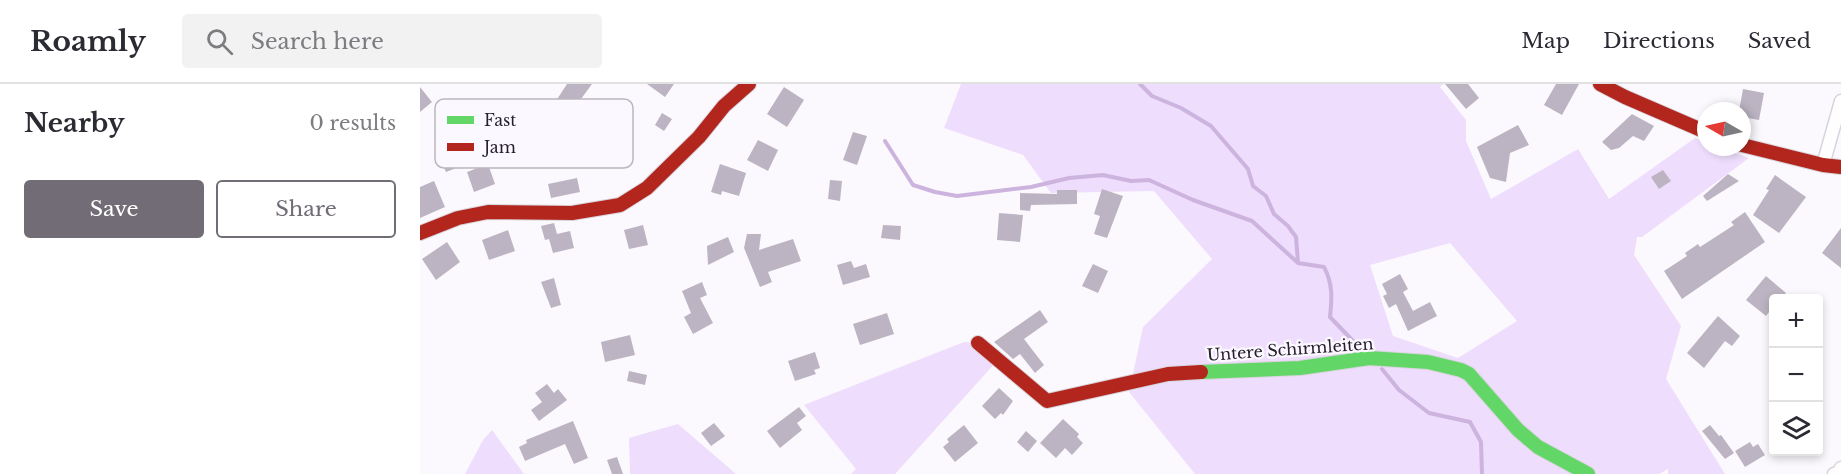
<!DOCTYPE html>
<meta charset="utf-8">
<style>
:root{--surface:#fff;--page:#f2f2f3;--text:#2b2b33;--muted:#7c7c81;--line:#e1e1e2;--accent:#716c75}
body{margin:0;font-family:"Libre Baskerville",serif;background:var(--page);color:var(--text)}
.controls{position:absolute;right:18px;bottom:18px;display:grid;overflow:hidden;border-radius:6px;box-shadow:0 3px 9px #0003}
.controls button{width:54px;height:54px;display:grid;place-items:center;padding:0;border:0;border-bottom:2px solid var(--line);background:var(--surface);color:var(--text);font:30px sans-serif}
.compass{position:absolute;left:1277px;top:18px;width:54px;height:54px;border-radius:50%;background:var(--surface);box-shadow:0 3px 9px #0003;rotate:279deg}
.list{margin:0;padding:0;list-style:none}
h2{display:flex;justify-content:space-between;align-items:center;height:78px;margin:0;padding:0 24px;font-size:26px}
h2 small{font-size:20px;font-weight:400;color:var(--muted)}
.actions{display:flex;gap:12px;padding:18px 24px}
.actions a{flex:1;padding:14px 0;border:2px solid var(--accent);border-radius:6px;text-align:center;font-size:21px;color:var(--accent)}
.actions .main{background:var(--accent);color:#fff}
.icon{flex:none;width:33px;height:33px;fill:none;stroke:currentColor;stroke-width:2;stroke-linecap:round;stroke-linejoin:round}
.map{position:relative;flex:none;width:1421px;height:390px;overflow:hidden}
header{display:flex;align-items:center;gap:36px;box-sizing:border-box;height:84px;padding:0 30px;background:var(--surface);border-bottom:2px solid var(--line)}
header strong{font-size:28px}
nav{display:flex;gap:33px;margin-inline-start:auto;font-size:21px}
.search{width:420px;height:54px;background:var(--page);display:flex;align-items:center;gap:15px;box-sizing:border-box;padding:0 21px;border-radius:6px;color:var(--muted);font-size:22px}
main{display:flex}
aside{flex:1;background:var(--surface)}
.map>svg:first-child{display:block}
.green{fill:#eeddfc;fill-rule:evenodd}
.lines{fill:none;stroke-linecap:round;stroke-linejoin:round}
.stream{stroke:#ccb4de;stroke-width:4}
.building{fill:#bcb4c2}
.street-casing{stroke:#d8d4dc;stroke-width:15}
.fast-casing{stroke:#d8d4dc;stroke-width:16}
.jam-casing{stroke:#d8d4dc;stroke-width:16}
.street{stroke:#fffeff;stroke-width:12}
.fast{stroke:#63d668;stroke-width:14}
.jam{stroke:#b3261e;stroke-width:14}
.labels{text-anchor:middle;stroke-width:4.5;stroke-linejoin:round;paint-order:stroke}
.street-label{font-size:16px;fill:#26202b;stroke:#fcf8ff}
.key{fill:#fcf8ff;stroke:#bcb7bf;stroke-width:1.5}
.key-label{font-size:16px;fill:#26202b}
</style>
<header>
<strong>Roamly</strong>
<div class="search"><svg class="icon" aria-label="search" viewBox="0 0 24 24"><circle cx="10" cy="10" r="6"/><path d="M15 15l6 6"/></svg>Search here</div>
<nav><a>Map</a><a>Directions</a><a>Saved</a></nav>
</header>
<main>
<aside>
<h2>Nearby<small>0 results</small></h2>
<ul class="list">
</ul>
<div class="actions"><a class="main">Save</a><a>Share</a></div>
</aside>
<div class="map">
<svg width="1421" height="390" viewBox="0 0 1421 390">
<rect width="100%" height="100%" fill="#fcf9fe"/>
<path class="green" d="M541 0H1023L1020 3 1046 36V57L1071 115 1158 65 1189 115 1275 54 1286 58V63H1299L1329 74 1222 153H1217L1214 171 1261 242 1246 295 1305 390H1248V385L1239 390H775L709 308 723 243 792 175 734 107 631 109 603 71 524 44ZM1030 159 1097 237 1038 274 973 252 950 181Z
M544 258 558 259 577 277 475 390H431L436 385 384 321Z
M258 340 316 390H210L209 354Z
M72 346 104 390H45L63 356Z"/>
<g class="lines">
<path class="stream" d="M720 0 732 12 761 24 791 42 828 85 833 102 846 112 854 130 868 142 876 153 878 178
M465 57 493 101 515 108 537 112 611 103 649 94 683 91 711 97 729 96 773 116 832 137 878 179 904 183C913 200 912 214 910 233L934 258
M962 285 979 306 1009 329 1050 338 1061 358 1062 390"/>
</g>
<path class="building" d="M147 0H172L147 34 132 23Z
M227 0H254L245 13Z
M1025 0H1048L1059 14 1046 25Z
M1136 0H1159L1142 31 1124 21Z
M0 3 12 18 0 28Z
M364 3 384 16 367 43 347 30Z
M1323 5 1344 9 1339 36 1322 33V27H1319Z
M242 29 252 35 244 47 235 41Z
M1212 30 1234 42 1224 57 1213 52 1199 64 1191 66 1182 58Z
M1098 41 1109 61 1090 69 1086 98 1070 94 1057 63Z
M433 48 447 52 437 81 423 76Z
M338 56 358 66 348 87 327 76Z
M40 72 44 81 26 88 22 79Z
M68 80 75 100 54 108 47 88Z
M300 80 326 89 319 112 302 107 301 111 291 108Z
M1243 86 1251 97 1239 105 1231 93Z
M1308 90 1319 97 1287 117 1283 112Z
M1355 91 1386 113 1359 149 1333 131 1349 106 1346 105Z
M157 94 160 108 131 114 128 100Z
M410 96 422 97 420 117 408 115Z
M14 97 25 123 0 134V103Z
M682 105 703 112 687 154 674 150 680 132 674 130Z
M637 106H657V120L611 121 610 127 600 126V109L637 110Z
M1325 128 1345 158 1262 215 1244 187 1267 172 1265 169 1278 160 1280 163 1314 141 1311 138Z
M579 129 603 131 600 158 577 156Z
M134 139 137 150 150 147 154 164 133 169 129 155 125 156 121 142Z
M223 141 228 161 209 165 204 146Z
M463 141 481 142 480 156 461 154Z
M1421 144V184L1402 169Z
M88 146 95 167 69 176 62 156Z
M327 150H341L339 166 373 155 381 177 348 188 352 198 340 203 324 164Z
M308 153 314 168 288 181 287 162Z
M27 158 40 178 16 196 2 175Z
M431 177 434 184 446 180 450 193 423 201 417 181Z
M673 180 688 187 678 209 662 202Z
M980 190 988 205 983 208 993 227 1010 218 1017 232 988 247 976 220 969 224 963 212 967 210 962 200Z
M1346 192 1366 209 1361 214H1353V223L1346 232 1326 216Z
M134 194 141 221 131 224 121 198Z
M282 198 287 211 280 214 293 239 273 250 264 233 271 229 262 207Z
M620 226 628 238 604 255 624 281 615 289 600 270 593 275 574 258Z
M467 229 474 250 440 261 433 240Z
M1298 232 1320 252 1312 262 1305 257 1284 284 1267 269Z
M210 251 215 271 185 278 181 258Z
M395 268 400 284 394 286 396 290 375 297 368 277Z
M209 287 227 291 225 301 207 297Z
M127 300 134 309 138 305 147 316 119 337 111 326 122 318 115 309Z
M579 304 593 317 583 331 581 329 575 335 562 322Z
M379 323 386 332 377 339 382 346 360 364 347 347Z
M643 335 659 350 657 353 663 359 652 371 645 364 636 374 620 359Z
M153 337 168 374 154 380 145 360 105 377 99 363 107 359 106 356Z
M294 339 305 352 291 362 281 349Z
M544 341 558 359 535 378 523 363 529 358 527 355Z
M1290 341 1299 352 1301 351 1314 369 1305 375 1282 347Z
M606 347 617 357 608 368 597 358Z
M1330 358 1333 363 1338 360 1345 371 1325 383 1315 367Z
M197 373 203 390H192L187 376Z"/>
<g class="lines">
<g class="street-casing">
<path id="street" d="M1403 81 1421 17
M1414 390 1419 388 1421 384"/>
</g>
<g class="fast-casing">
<path id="fast" d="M781 288 880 284 949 274 1008 278 1041 286 1049 290 1098 346 1118 363 1168 390"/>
</g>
<g class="jam-casing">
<path id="jam" d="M1180 0 1205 13 1286 48
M1322 61 1403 81 1421 83
M0 149 38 134 68 128 152 129 200 121 227 104 279 53 304 22 329 0
M558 259 627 317 748 290 781 288"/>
</g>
<use href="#street" class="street"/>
<use href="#fast" class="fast"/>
<use href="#jam" class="jam"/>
</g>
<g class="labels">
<g class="street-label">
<text transform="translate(870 265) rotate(-4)" y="6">Untere Schirmleiten</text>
</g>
</g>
<rect x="15" y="15" width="198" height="69" rx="9" class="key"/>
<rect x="27" y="32" width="27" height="8" fill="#63d668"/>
<rect x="27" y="59" width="27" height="8" fill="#b3261e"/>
<g class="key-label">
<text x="64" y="42">Fast</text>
<text x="64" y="69">Jam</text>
</g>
</svg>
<div class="controls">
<button>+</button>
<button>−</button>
<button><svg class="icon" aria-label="layers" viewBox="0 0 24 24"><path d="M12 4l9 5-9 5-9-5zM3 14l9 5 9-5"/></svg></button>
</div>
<svg class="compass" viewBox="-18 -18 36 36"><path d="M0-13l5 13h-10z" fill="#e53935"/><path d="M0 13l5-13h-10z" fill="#7c7c81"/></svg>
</div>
</main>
